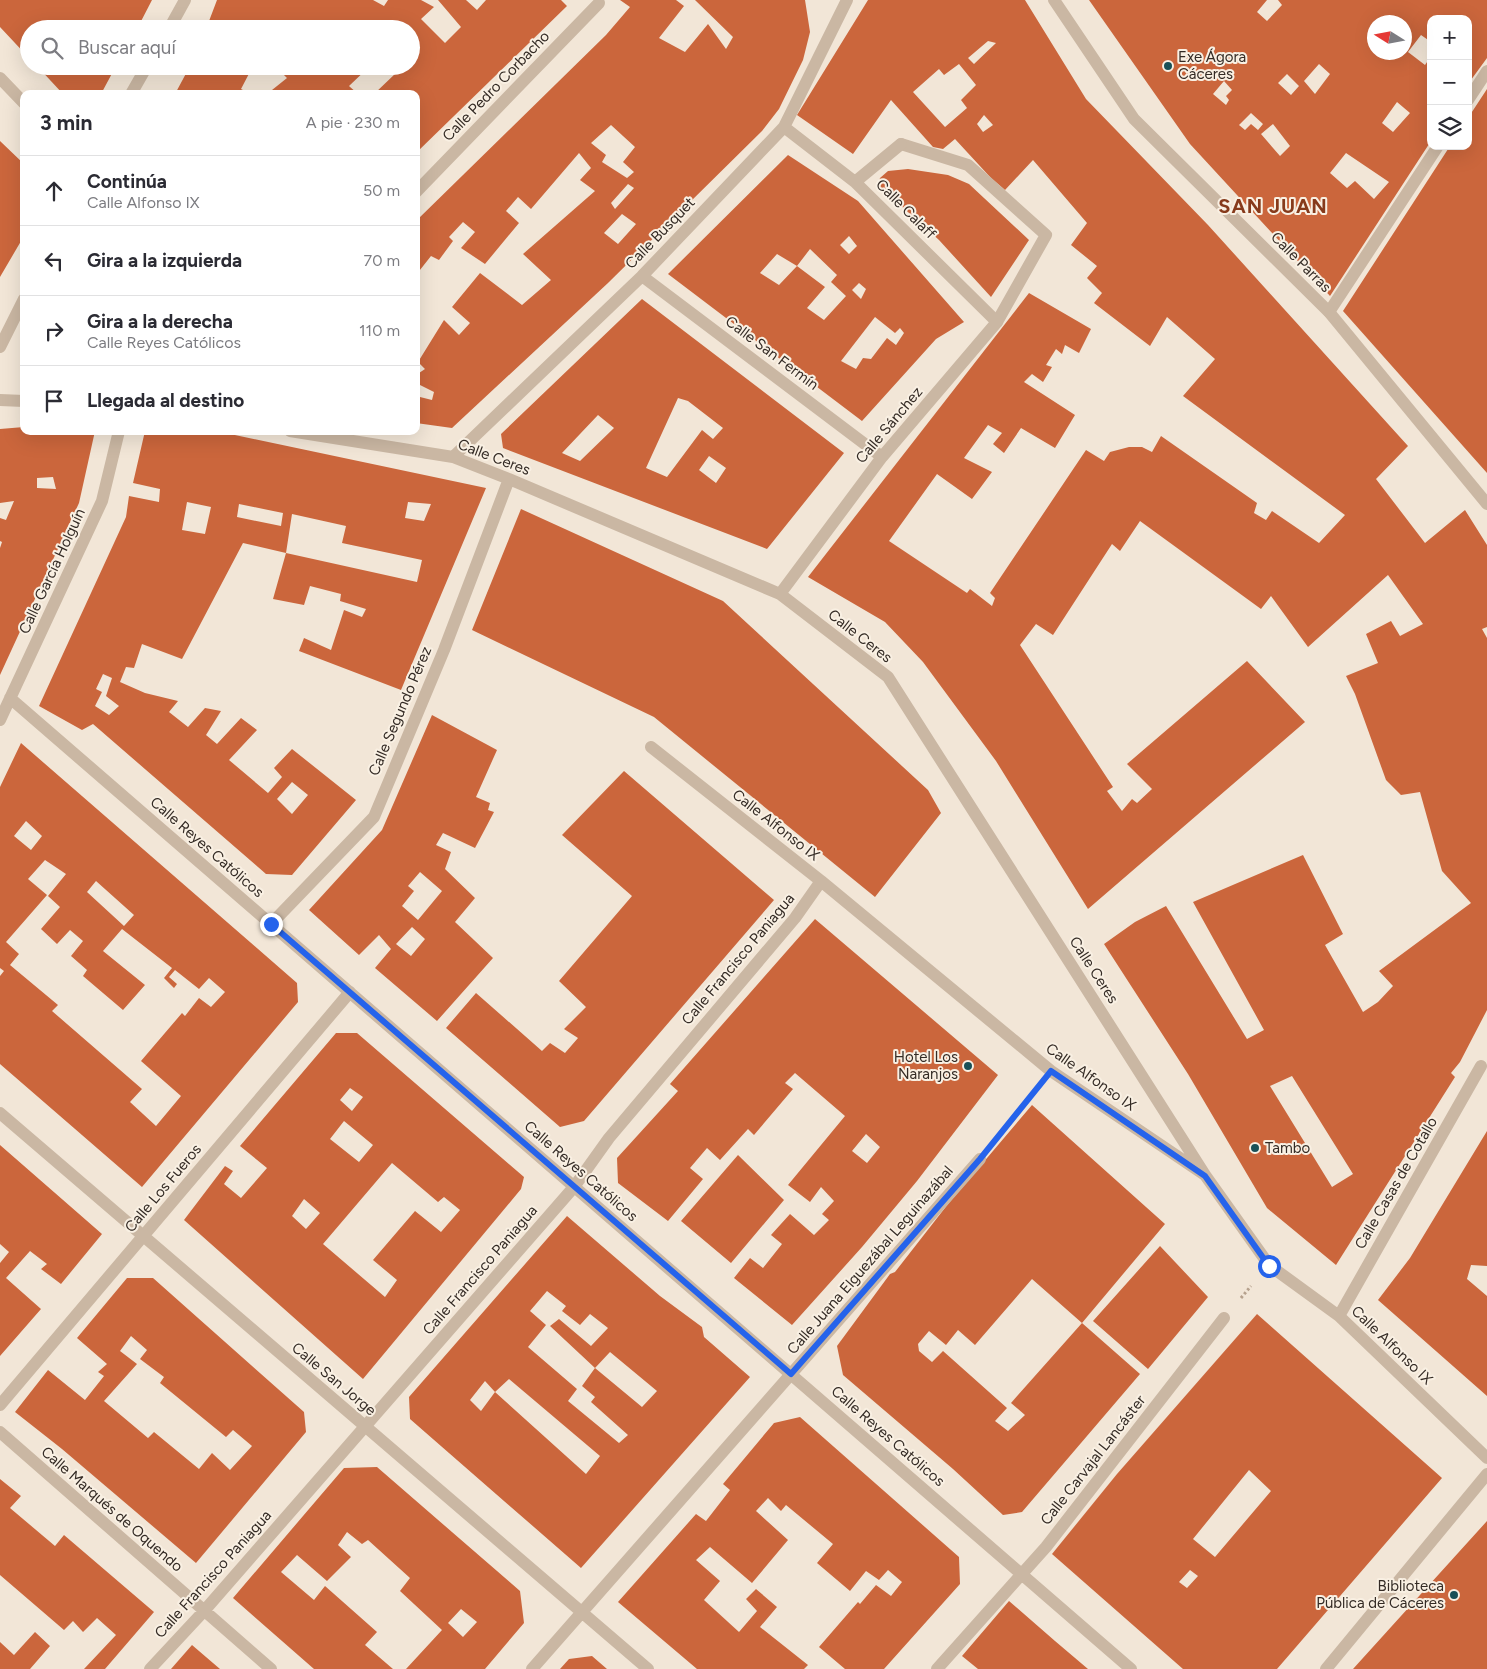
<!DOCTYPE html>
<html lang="es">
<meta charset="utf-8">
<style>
:root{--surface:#fff;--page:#f2f2f3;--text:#2b2b33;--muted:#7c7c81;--line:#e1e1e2}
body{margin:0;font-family:Figtree,sans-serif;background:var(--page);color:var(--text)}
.controls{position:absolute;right:15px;top:15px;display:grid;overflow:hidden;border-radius:10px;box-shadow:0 5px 20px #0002}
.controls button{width:45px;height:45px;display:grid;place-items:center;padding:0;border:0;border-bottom:1px solid var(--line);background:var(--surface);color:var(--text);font:25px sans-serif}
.compass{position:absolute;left:1367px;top:15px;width:45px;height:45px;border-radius:50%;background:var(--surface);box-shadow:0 5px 20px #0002;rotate:281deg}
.stop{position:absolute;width:15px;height:15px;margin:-11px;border:4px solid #2563eb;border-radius:50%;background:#fff}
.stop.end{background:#2563eb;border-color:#fff;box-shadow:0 1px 5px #0008}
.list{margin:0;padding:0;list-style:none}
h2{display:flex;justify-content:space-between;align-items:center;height:65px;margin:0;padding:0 20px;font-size:21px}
h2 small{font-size:16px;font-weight:400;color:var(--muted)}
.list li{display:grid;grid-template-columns:32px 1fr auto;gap:15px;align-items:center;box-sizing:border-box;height:70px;padding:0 20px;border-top:1px solid var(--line)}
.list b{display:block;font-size:19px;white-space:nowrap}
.list p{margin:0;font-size:16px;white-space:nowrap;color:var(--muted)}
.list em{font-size:16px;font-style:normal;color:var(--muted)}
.icon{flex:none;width:28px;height:28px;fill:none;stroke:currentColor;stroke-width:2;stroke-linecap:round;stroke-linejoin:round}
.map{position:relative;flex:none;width:1487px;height:1669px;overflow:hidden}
.search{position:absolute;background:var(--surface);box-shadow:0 5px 20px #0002;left:20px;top:20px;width:400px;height:55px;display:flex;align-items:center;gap:12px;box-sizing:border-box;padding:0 18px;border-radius:28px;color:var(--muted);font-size:19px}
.panel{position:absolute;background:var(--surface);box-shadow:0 5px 20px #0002;left:20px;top:90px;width:400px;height:345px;border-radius:10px}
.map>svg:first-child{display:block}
.building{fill:#cb663c;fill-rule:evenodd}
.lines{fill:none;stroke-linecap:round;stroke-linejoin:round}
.path{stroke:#b6a18d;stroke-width:3;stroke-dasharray:2.5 2.5;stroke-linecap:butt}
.pedestrian{stroke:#cab7a3;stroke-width:12}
.minor{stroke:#cab7a3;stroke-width:12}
.route{stroke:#2563eb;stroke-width:6}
.poi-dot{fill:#195057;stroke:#f9f0e3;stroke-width:2}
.labels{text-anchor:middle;stroke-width:4;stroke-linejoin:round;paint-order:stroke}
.poi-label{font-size:15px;fill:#342b25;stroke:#f9f0e3;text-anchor:start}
.street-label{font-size:15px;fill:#342b25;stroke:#f9f0e3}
.district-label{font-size:20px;font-weight:bold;letter-spacing:1px;fill:#863a1b;stroke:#f9f0e3}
</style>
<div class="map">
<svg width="1487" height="1669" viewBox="0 0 1487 1669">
<rect width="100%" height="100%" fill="#f2e6d7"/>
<path class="building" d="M0 0H152L137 29H29V58L0 27Z
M217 0H373L384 6 388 0H421L434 7 421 19 445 43 461 27 438 0H466L477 10 486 0H561L567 6 416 153V94H374L396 73 389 66H411V61L417 55 411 48V29H206Z
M620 0H676L684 6 659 38 685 52 708 24 726 49 733 37 695 0H805L810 32 803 60 779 109 762 131 608 283 452 428 416 423V396L432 400 434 392 416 383V375L425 369 418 362 444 320 459 335 470 323 452 307 480 273 522 305 551 280 523 254 595 191 580 180 591 168 579 153 531 209 518 197 506 211 519 223 485 264 461 248 475 232 463 222 449 237 453 241 439 260 431 256 416 275V221L606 35 630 7ZM611 125 635 147 623 162 634 172 627 178 602 162 606 155 591 143ZM628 184 634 188 615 209 611 203ZM622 214 636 224 618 244 604 233Z
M868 0H1025L1086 99 1208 225 1408 446 1376 479 1425 543 1465 510 1487 545V627L1482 629 1487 638V1010L1460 1062 1451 1073 1455 1077 1336 1265 1267 1208 1188 1074 1104 944 1135 922 1166 906 1247 1039 1264 1030 1193 902 1303 855 1343 934 1325 945 1363 1012 1378 1002 1393 986 1379 971 1471 903 1442 871 1420 792 1401 795 1386 780 1355 694 1346 676 1378 663 1366 634 1391 621 1400 636 1423 624 1388 575 1308 647 1271 596 1261 609 1140 521 1120 551 1112 544 1053 635 1036 624 1020 645 1113 787 1107 791 1122 811 1132 799 1137 803 1152 789 1127 764 1247 661 1305 722 1088 909 996 761 923 662 885 622 808 577 1029 293 1091 329 1079 353 1065 345 1062 354 1056 349 1046 365 1052 367 1043 382 1032 374 1024 382 1075 415 1055 448 1021 428 1004 453 993 444 1002 433 988 425 964 458 992 472 972 499 937 474 889 541 967 593 970 589 992 606 995 598 990 593 1086 450 1104 461 1110 452 1129 447H1142L1152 452 1161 436 1257 503 1254 513 1266 520 1272 511 1319 543 1345 515 1183 396 1215 359 1167 317 1150 346 1094 303 1102 293 1087 278 1097 266 1071 245 1087 223 1033 160 1005 190 991 178 955 139 943 149 933 147 891 100 853 154 797 115ZM988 41 996 43 974 64 968 58ZM959 64 976 85 961 100 967 108 945 127 913 92 939 69 944 75ZM984 115 993 125 983 132 977 124ZM1292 1076 1353 1174 1332 1187 1270 1086Z
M1089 0H1267L1257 12 1267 21 1282 5 1278 0H1487V58L1468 84V19H1431V42L1421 35 1408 52 1425 65 1431 56V141L1330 296 1190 144ZM1374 22H1404V52H1374ZM1319 64 1330 74 1315 94 1304 81ZM1287 74 1299 86 1291 95 1278 83ZM1224 81 1232 90 1226 96 1229 100 1226 105 1213 94ZM1397 102 1410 113 1393 132 1382 123ZM1251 113 1263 124 1258 130 1251 124 1245 130 1239 125ZM1273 124 1290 146 1280 156 1261 134ZM1346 153 1389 182 1374 199 1355 181 1347 188 1330 173Z
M37 66H116L101 94H63Z
M190 66H253L241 89 251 94H175Z
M275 66H370L349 86 358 94H267L287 78Z
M1487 89V473L1343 311 1450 146H1468V118Z
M0 141 24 164V236L0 277Z
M788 155 858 201 964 322 936 339 862 421 668 274ZM849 236 857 246 849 254 840 245ZM810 249 837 275 831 282 846 296 824 320 807 308 825 287 797 266 779 285 760 273 777 254 797 266ZM859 283 866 289 861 299 852 290ZM875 317 895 333 900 328 904 333 896 345 887 338 871 359 863 358 856 369 841 361Z
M908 169 948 175 969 184 1029 240 991 297 939 240 878 185 880 178 888 171Z
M642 299 844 453 767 549 503 448 501 434ZM678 398 688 401 723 428 713 439 702 430 667 477 646 468ZM598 415 614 428 580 461 562 453ZM709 456 726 468 716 483 699 470Z
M24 427V431H95L79 503 0 675V548L2 542 0 541V518L6 520 14 501 0 503V429ZM53 477 56 489 37 488V478Z
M145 431H216L486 488 401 690 299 651 304 638 331 650 344 610 362 617 366 609 340 601 341 594 310 586 304 605 273 599 286 553 417 582 422 560 342 543 346 526 292 514 286 553 243 543 182 659 142 644 134 668 126 667 120 682 145 693 178 701 169 712 188 727 205 708 221 711 206 735 217 744 241 718 257 730 229 760 268 793 282 777 274 768 292 749 356 800 292 875 266 874 93 724 82 730 39 706 126 517 129 496 159 502 160 489 133 483ZM187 502 211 507 205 534 182 530ZM408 502 431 504 424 521 405 518ZM239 504 283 513 281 526 237 517ZM103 674 112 678 106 696 119 706 109 715 95 706 102 692 96 689ZM292 782 308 795 292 814 277 799Z
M521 509 723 601 928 790 941 813 875 897 654 717 472 630Z
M432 715 497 750 476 797 490 803 488 810 494 812 475 848 443 833 436 845 451 852 445 869 475 898 455 922 493 958 437 1021 375 968 391 949 379 935 359 955 309 910 382 830ZM420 872 442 891 418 920 402 906 414 891 408 886ZM412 927 425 939 411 956 396 944Z
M21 743 297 983 298 1002 142 1187 0 1064V976L4 971 0 968V787ZM26 821 42 836 31 850 14 836ZM45 860 66 874 48 896 60 907 41 929 57 944 70 930 83 941 71 956 87 970 83 976 123 1010 145 985 103 951 122 929 172 968 164 978 174 988 177 984 169 977 175 970 199 989 209 978 225 992 211 1007 199 998 185 1016 182 1013 141 1061 181 1096 156 1126 130 1102 142 1089 52 1011 58 1005 10 965 19 954 6 942 47 895 28 879ZM96 881 134 915 124 926 87 892Z
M624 771 774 900 584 1121 560 1127 446 1028 476 993 542 1051 550 1043 565 1053 578 1038 564 1029 586 1007 559 981 632 896 562 835Z
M815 919 998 1075 917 1181 862 1247 792 1325 734 1278 750 1258 763 1268 782 1244 771 1235 790 1214 814 1235 829 1220 822 1214 834 1201 821 1187 810 1202 788 1185 845 1116 795 1073 785 1083 793 1089 754 1135 748 1129 720 1160 707 1148 690 1168 703 1179 668 1221 618 1183 617 1158 678 1091 670 1084ZM866 1134 880 1147 867 1163 852 1151Z
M336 1033H357L524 1177 521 1189 363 1379 184 1220 225 1166 233 1171 224 1184 241 1198 267 1168 240 1146ZM350 1088 363 1097 352 1111 340 1100ZM344 1121 373 1145 359 1162 330 1139ZM392 1163 438 1202 444 1197 460 1210 441 1232 415 1211 373 1260 397 1280 385 1297 323 1244ZM304 1199 320 1213 306 1229 292 1216Z
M1032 1105 1165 1224 1082 1323 1032 1279 975 1345 958 1330 946 1345 929 1331 918 1344 919 1351 932 1362 943 1351 1007 1408 995 1421 1008 1431 1025 1415 1011 1403 1082 1323 1140 1374 1022 1512 1003 1515 953 1469 843 1375 837 1346 890 1274 895 1272 948 1204Z
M1487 1131V1266L1471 1265 1467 1279 1487 1296V1396L1378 1300 1410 1258Z
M0 1145 102 1234 61 1284 41 1269 47 1264 30 1251 6 1278 41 1309 0 1356V1263L9 1252 0 1244Z
M738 1155 784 1200 731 1263 681 1221Z
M567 1216 660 1296 702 1327 704 1337 750 1377 581 1568 410 1419 409 1397ZM547 1291 566 1306 562 1311 580 1325 590 1314 608 1328 591 1346 559 1319 550 1326 595 1368 610 1352 657 1391 642 1407 595 1368 582 1386 595 1397 591 1402 628 1435 619 1443 568 1401 577 1389 528 1347 546 1325 530 1311ZM509 1379 600 1456 586 1474 495 1392 481 1411 470 1400 485 1381 495 1392Z
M1160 1246 1208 1297 1148 1369 1093 1321Z
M127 1278H153L304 1412 306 1432 196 1563 62 1449 15 1412 48 1370 85 1400 104 1376 98 1372 107 1364 77 1338ZM131 1336 147 1350 140 1359 164 1377 160 1383 226 1437 233 1430 252 1446 230 1470 212 1453 199 1469 154 1432 148 1438 104 1401 137 1364 120 1351Z
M1257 1314 1442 1478 1277 1669H1183L1052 1554 1117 1474ZM1249 1470 1271 1491 1215 1557 1193 1539ZM1190 1570 1198 1576 1187 1588 1179 1582Z
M800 1417 959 1557 960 1584 884 1669H845L819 1647 858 1602 860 1604 876 1585 891 1596 902 1582 888 1570 879 1580 866 1571 850 1591 817 1563 833 1544 786 1505 781 1511 768 1498 756 1511 788 1540 752 1583 710 1547 696 1560 720 1581 704 1600 739 1632 757 1611 746 1599 756 1589 777 1607 760 1627 808 1665 804 1669H697L618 1602 696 1514 706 1521 730 1490 723 1484 774 1423Z
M377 1467 520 1591 524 1623 485 1669H406L442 1630 400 1591 410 1578 368 1540 362 1544 347 1532 338 1545 351 1557 327 1581 297 1555 281 1572 314 1600 325 1586 377 1632 365 1645 393 1669H314L233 1598 344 1468ZM461 1609 477 1622 463 1637 448 1623Z
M0 1479 21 1496 10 1508 55 1546 64 1535 154 1612 105 1669H84L116 1635 97 1618 83 1632 73 1621 64 1630 0 1575Z
M1487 1521V1669H1353Z
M1009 1601 1055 1641 1088 1669H978L962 1656Z
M35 1632 50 1646 30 1669H0V1642L14 1655Z
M192 1645 220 1669H171Z
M592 1656 607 1669H560L569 1659Z"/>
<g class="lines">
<path class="path" d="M996 1139 1033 1093
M1241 1298 1251 1286"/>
<path class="pedestrian" d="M1468 100 1487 71
M901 144 968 165 1046 235 997 322
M1329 312 1438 146"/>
<path class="minor" d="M1054 0 1134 119 1329 312 1487 504
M169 29 185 0
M0 78 24 103
M131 94 147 66
M855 182 901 144
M416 192 599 3
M642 276 882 457
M0 347 24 299
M0 400 24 401
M290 431 453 457 509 479 780 594 888 677 1205 1175
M453 457 642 276 784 127 847 0
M780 594 882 457 997 322 855 182 784 127
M10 698 1131 1669
M0 720 102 501 119 431
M651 747 821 881 1051 1071 1205 1175 1269 1265 1339 1316 1487 1458
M271 924 374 817 444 650 509 479
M0 1113 648 1669
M1339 1316 1481 1066
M0 1405 350 992
M0 1432 271 1669
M150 1669 204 1611 574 1187 609 1138 795 918 821 881
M532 1669 980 1159
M937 1669 1046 1547 1224 1318
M1326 1669 1487 1474"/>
</g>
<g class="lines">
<path class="route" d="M271 924 791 1374 980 1159 1051 1071 1205 1176 1269 1266"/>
</g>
<g class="poi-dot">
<circle cx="1168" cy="66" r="5"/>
<circle cx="968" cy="1066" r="5"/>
<circle cx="1255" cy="1148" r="5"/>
<circle cx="1454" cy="1595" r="5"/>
</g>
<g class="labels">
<g class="poi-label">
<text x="1178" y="62">Exe Ágora<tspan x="1178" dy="17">Cáceres</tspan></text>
<text x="958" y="1062" text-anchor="end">Hotel Los<tspan x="958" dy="17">Naranjos</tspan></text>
<text x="1265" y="1153">Tambo</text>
<text x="1444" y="1591" text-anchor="end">Biblioteca<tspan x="1444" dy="17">Pública de Cáceres</tspan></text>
</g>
<g class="street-label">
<text transform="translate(496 86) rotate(-46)" y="5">Calle Pedro Corbacho</text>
<text transform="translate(906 209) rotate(45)" y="5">Calle Calaff</text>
<text transform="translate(660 233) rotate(-46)" y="5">Calle Busquet</text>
<text transform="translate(1301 262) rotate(45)" y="5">Calle Parras</text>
<text transform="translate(772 353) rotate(37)" y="5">Calle San Fermín</text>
<text transform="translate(889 425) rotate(-50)" y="5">Calle Sánchez</text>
<text transform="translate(494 457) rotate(21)" y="5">Calle Ceres</text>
<text transform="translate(52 571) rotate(-65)" y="5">Calle García Holguín</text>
<text transform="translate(860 636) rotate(38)" y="5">Calle Ceres</text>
<text transform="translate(400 711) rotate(-67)" y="5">Calle Segundo Pérez</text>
<text transform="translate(776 825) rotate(38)" y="5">Calle Alfonso IX</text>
<text transform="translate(207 847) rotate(41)" y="5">Calle Reyes Católicos</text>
<text transform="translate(738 959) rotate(-50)" y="5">Calle Francisco Paniagua</text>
<text transform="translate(1094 970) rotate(57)" y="5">Calle Ceres</text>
<text transform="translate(1091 1077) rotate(35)" y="5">Calle Alfonso IX</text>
<text transform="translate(581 1171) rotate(41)" y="5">Calle Reyes Católicos</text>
<text transform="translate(1396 1183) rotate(-60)" y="5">Calle Casas de Cotallo</text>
<text transform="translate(163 1188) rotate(-50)" y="5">Calle Los Fueros</text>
<text transform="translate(870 1260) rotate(-49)" y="5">Calle Juana Elguezábal Leguinazábal</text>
<text transform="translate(480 1270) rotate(-49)" y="5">Calle Francisco Paniagua</text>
<text transform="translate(1392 1345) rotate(44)" y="5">Calle Alfonso IX</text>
<text transform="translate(334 1379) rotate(40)" y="5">Calle San Jorge</text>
<text transform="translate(888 1436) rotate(41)" y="5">Calle Reyes Católicos</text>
<text transform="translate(1093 1460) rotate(-52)" y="5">Calle Carvajal Lancáster</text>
<text transform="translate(112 1509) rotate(41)" y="5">Calle Marqués de Oquendo</text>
<text transform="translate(213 1574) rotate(-48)" y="5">Calle Francisco Paniagua</text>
</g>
<g class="district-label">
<text x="1273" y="213">SAN JUAN</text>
</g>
</g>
</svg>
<div class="controls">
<button>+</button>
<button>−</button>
<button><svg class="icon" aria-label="layers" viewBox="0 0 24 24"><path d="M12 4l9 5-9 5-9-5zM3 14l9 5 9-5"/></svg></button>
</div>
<svg class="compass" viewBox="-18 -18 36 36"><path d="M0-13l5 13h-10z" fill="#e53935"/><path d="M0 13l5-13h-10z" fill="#7c7c81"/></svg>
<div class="stop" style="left:1269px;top:1266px"></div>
<div class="stop end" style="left:271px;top:924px"></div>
<div class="search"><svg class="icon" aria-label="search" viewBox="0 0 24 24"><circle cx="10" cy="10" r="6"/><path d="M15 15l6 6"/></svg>Buscar aquí</div>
<section class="panel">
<h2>3 min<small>A pie · 230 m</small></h2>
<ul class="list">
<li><svg class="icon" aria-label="ahead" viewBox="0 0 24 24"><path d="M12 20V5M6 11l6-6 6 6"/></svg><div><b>Continúa</b><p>Calle Alfonso IX</p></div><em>50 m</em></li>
<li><svg class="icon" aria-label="left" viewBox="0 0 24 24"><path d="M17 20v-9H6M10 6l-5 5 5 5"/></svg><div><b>Gira a la izquierda</b></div><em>70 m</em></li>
<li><svg class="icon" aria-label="right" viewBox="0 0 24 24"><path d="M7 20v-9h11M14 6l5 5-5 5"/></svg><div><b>Gira a la derecha</b><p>Calle Reyes Católicos</p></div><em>110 m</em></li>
<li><svg class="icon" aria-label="arrive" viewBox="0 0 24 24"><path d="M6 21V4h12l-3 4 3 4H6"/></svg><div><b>Llegada al destino</b></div></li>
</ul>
</section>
</div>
